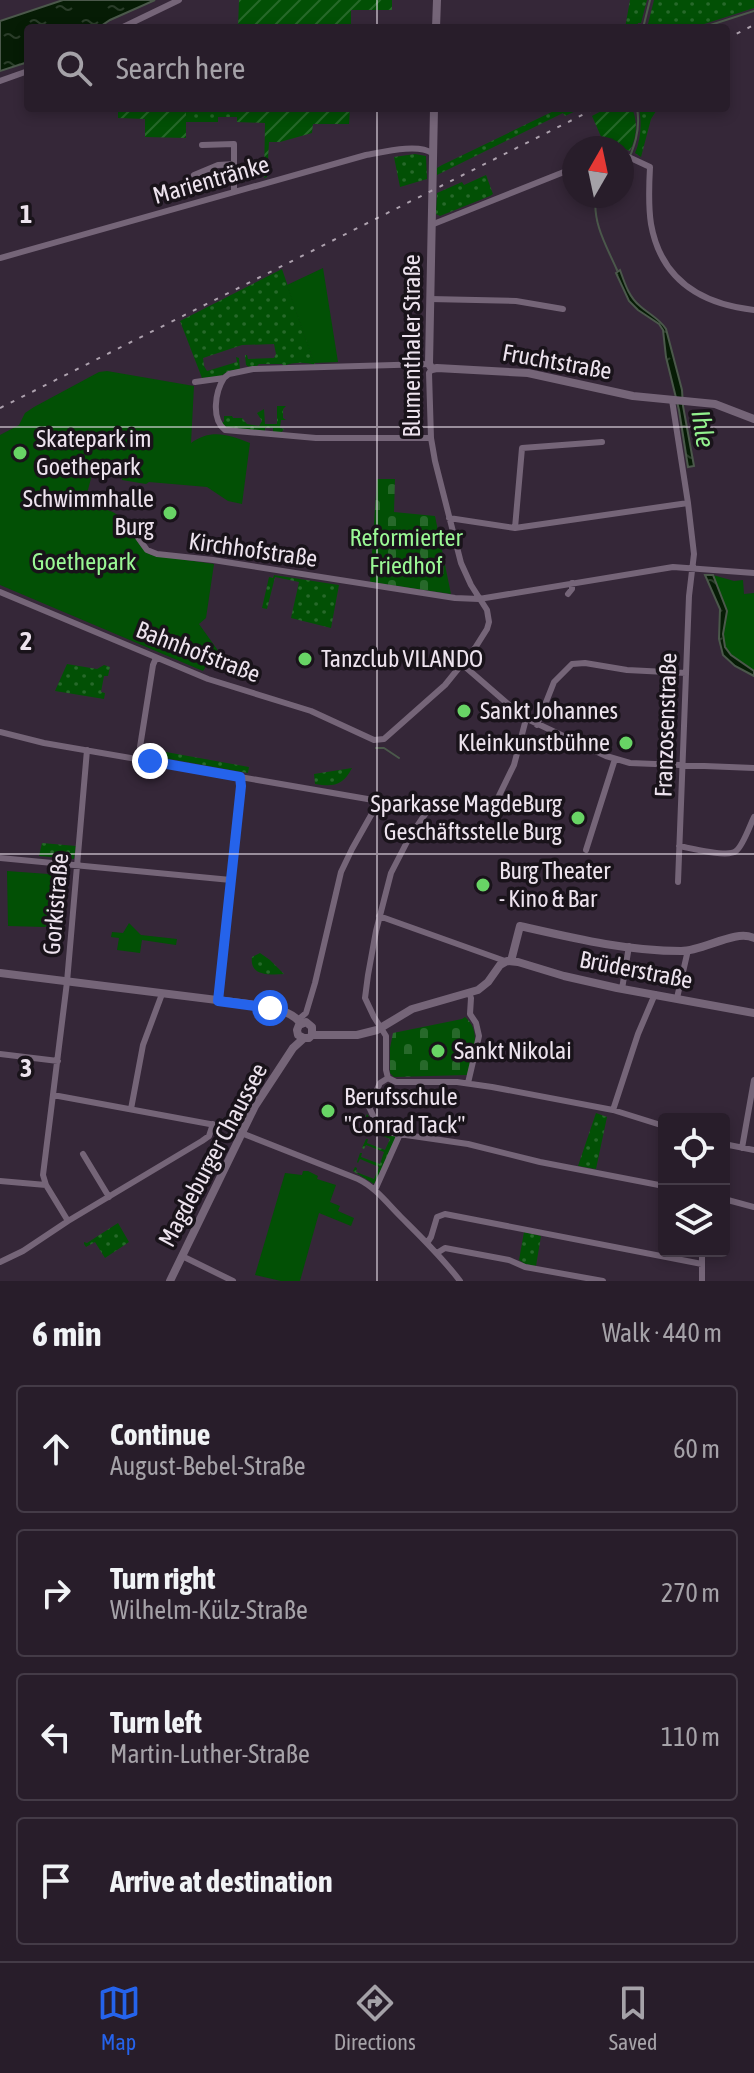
<!DOCTYPE html>
<meta charset="utf-8">
<style>
:root{--surface:#281d2a;--page:#302632;--text:#f1f3f6;--muted:#a5a2a8;--line:#443b47;--accent:#2563eb}
body{margin:0;font-family:"Asap Condensed",sans-serif;background:var(--page);color:var(--text)}
.controls{position:absolute;right:24px;bottom:24px;display:grid;overflow:hidden;border-radius:8px;box-shadow:0 4px 12px #0003}
.controls button{width:72px;height:72px;display:grid;place-items:center;padding:0;border:0;border-bottom:2px solid var(--line);background:var(--surface);color:var(--text);font:40px sans-serif}
.compass{position:absolute;left:562px;top:136px;width:72px;height:72px;border-radius:50%;background:var(--surface);box-shadow:0 4px 12px #0003;rotate:9deg}
.stop{position:absolute;width:24px;height:24px;margin:-18px;border:6px solid #2563eb;border-radius:50%;background:#fff}
.stop.end{background:#2563eb;border-color:#fff;box-shadow:0 2px 8px #0008}
.list{margin:0;padding:0;list-style:none}
h2{display:flex;justify-content:space-between;align-items:center;height:104px;margin:0;padding:0 32px;font-size:34px}
h2 small{font-size:26px;font-weight:400;color:var(--muted)}
.list li{display:grid;grid-template-columns:52px 1fr auto;gap:24px;align-items:center;box-sizing:border-box;height:128px;margin:0 16px 16px;padding:0 16px;border:2px solid var(--line);border-radius:8px}
.list b{display:block;font-size:30px;white-space:nowrap}
.list p{margin:0;font-size:26px;white-space:nowrap;color:var(--muted)}
.list em{font-size:26px;font-style:normal;color:var(--muted)}
.icon{flex:none;width:44px;height:44px;fill:none;stroke:currentColor;stroke-width:2;stroke-linecap:round;stroke-linejoin:round}
.map{position:relative;flex:none;width:754px;height:1281px;overflow:hidden}
.search{position:absolute;background:var(--surface);box-shadow:0 4px 12px #0003;left:24px;right:24px;top:24px;height:88px;display:flex;align-items:center;gap:20px;box-sizing:border-box;padding:0 28px;border-radius:8px;color:var(--muted);font-size:30px}
.sheet{height:680px;background:var(--surface)}
nav{display:flex;justify-content:space-around;align-items:center;box-sizing:border-box;height:112px;border-top:2px solid var(--line);background:var(--surface);font-size:22px;color:var(--muted)}
nav a{display:grid;justify-items:center;gap:4px}
nav .on{color:var(--accent)}
.map>svg:first-child{display:block}
.grass{fill:url(#grass-dots)}
.cemetery{fill:url(#cemetery-stones)}
.park{fill:#025005}
.garden{fill:url(#garden-furrows)}
.water{fill:url(#water-ripples);stroke:#4b584b;stroke-width:2}
.lines{fill:none;stroke-linecap:round;stroke-linejoin:round}
.stream{stroke:#4b584b;stroke-width:2}
.minor{stroke:#756578;stroke-width:6}
.tertiary{stroke:#756578;stroke-width:8}
.rail{stroke:#ada1ae;stroke-width:2;stroke-dasharray:4 8;stroke-linecap:butt}
.route{stroke:#2563eb;stroke-width:10}
.grid{fill:none;stroke:#ede3ee;stroke-width:2;stroke-opacity:0.55}
.poi-dot{fill:#68d465;stroke:#19131a;stroke-width:3}
.labels{text-anchor:middle;stroke-width:7;stroke-linejoin:round;paint-order:stroke}
.street-label{font-size:24px;fill:#ede3ee;stroke:#19131a}
.poi-label{font-size:24px;fill:#ede3ee;stroke:#19131a;text-anchor:start}
.park-label{font-size:24px;fill:#9af895;stroke:#19131a}
.water-label{font-size:26px;font-style:italic;fill:#92f08d;stroke:#19131a}
.grid-label{font-size:26px;text-anchor:middle;font-weight:bold;fill:#ede3ee;stroke:#19131a;stroke-width:7;stroke-linejoin:round;paint-order:stroke}
</style>
<div class="map">
<svg width="754" height="1281" viewBox="0 0 754 1281">
<defs>
<pattern id="grass-dots" width="8" height="8" patternUnits="userSpaceOnUse" patternTransform="scale(2)"><rect width="8" height="8" fill="#025005"/><path d="M2 2h.1M6 6h.1" fill="none" stroke="#27692a" stroke-width="1.8" stroke-linecap="round"/></pattern>
<pattern id="cemetery-stones" width="16" height="16" patternUnits="userSpaceOnUse" patternTransform="scale(2)"><rect width="16" height="16" fill="#025005"/><path d="M2 7V4a2 2 0 0 1 4 0v3zM10 15v-3a2 2 0 0 1 4 0v3z" fill="#27692a"/></pattern>
<pattern id="garden-furrows" width="10" height="10" patternUnits="userSpaceOnUse" patternTransform="scale(2)"><rect width="10" height="10" fill="#025005"/><path d="M-1 1l2-2M0 10L10 0M9 11l2-2" fill="none" stroke="#27692a"/></pattern>
<pattern id="water-ripples" width="26" height="14" patternUnits="userSpaceOnUse" patternTransform="scale(2)"><rect width="26" height="14" fill="#061c05"/><path d="M2 4q2-2 4 0t4 0M15 11q2-2 4 0t4 0" fill="none" stroke="#2b3d2a"/></pattern>
</defs>
<rect width="100%" height="100%" fill="#352738"/>
<path class="grass" d="M630 0H647L641 23H638L637 28H625Z
M654 0H754V8L692 28H647Z
M186 108H237V117H218V122H186Z
M560 108H582L565 116 563 113 437 175V168L442 165Z
M639 108H658L651 119 641 157 635 153C641 139 642 123 639 108Z
M415 154 426 156 427 179 400 187 394 157Z
M486 175 493 194 490 196 440 216 436 214 437 193 462 182 464 185Z
M282 269 315 365C307 362 292 362 284 366L282 364H259L257 366 249 367 246 365 245 355H247L248 359 274 358 276 354 274 344 242 345 203 358 204 366 207 371 237 362 236 357 239 358 240 369 228 371 221 376 202 378 180 321Z
M277 406H286L283 409V418L286 420H281L280 428 284 429 281 433H273V428H265V432L226 427 220 422H224V416H232L233 418H242L247 424 259 426 262 421 257 413 264 409 265 424H277Z
M274 575 339 585 331 628 291 618 299 582 275 577 267 609 262 608 269 577 273 578Z
M67 664 97 669 104 665 110 667 108 676H104L101 692 105 693 104 699 55 691Z
M166 752 249 767 248 773 165 758Z
M352 768C343 786 333 787 315 784L314 774Z
M42 843 76 846 74 859 39 856Z
M260 953 270 960 284 974C270 975 249 976 252 957Z
M596 1113 607 1117 596 1169 578 1166Z
M367 1114 379 1130 395 1136 396 1140 374 1184 353 1171 355 1167 357 1168 356 1172 374 1179 379 1167 360 1159 358 1163 357 1162 360 1153H362L361 1157 380 1164 384 1152 366 1145 364 1149 362 1148 366 1139H368L367 1143 385 1150 390 1139 369 1130 365 1133 363 1131 369 1123 364 1120Z
M118 1223 129 1242 105 1258 95 1242 86 1247 84 1244V1242L87 1243Z
M524 1232 541 1236 536 1266 525 1264 519 1260Z"/>
<path class="cemetery" d="M377 479H395L394 512 435 516 451 594 370 582Z
M465 1017C483 1032 472 1056 467 1075L394 1077 390 1073V1048L393 1033 462 1019Z"/>
<path class="park" d="M323 268 338 362 314 363 287 285Z
M107 371 194 386 191 443C211 429 227 434 250 443L242 504 228 501 207 487 149 482 146 484 122 480 123 470 95 463 84 505C94 508 108 508 116 514 132 524 135 546 151 555L214 564 206 618 199 624 219 652 210 660 203 671 0 585V435L19 425 25 413 34 407 99 372Z
M713 575 734 581 743 580 744 594 754 593V671L731 655 725 647 723 634 727 611Z
M7 871 62 875C60 898 66 914 45 927L8 926Z
M129 923 141 935 177 939 176 945 142 940 140 953 117 950 119 938 111 937 112 932 123 933Z
M303 1171H308L318 1176 317 1179 336 1185 330 1202 340 1206 338 1211 354 1218 351 1226 319 1213 300 1281H281L255 1275 285 1173 302 1175Z"/>
<path class="garden" d="M239 0H392V10H351V28H238Z
M118 108H186V138L145 137V119L118 118Z
M237 108H350L349 124H313L312 133 280 142H269L267 177 264 178 265 123 237 122Z
M607 108H632C638 122 637 137 630 151L615 145 606 148 592 116Z"/>
<path class="water" d="M63 0H155L110 20 98 28H28V62L0 71V21Z
M620 270C625 284 629 297 640 306 649 314 660 319 666 329L682 390 683 406 694 466 688 467 679 410 666 357 663 330 659 324 638 310 629 301 616 273Z
M705 575H713L727 611 723 634 725 647 731 655 754 671V676L735 666 723 655 719 639 720 609Z"/>
<g class="lines">
<path class="stream" d="M643 28 650 0
M701 28 754 11
M622 170 625 168C634 148 641 130 637 108
M596 196C592 223 607 247 617 270
M376 748H384L399 758"/>
<path class="minor" d="M121 28 179 0
M0 81 28 71
M202 145 234 144V192
M622 154 650 167C649 185 648 205 651 224 661 280 701 304 754 310
M194 175 218 165 234 164
M431 225 574 168
M0 258 366 155C383 152 418 143 432 153
M430 299 516 301 563 309
M224 378C215 392 211 419 225 430L316 438H431
M195 382 224 378 229 374 253 369 429 364
M672 400 688 503 694 554 689 596 678 882
M449 518 515 528 688 503
M129 525 147 550 157 554 213 560 455 598 479 599 673 567 754 573
M515 528 522 448 602 442
M0 592 208 679 311 711 374 740 384 739 445 685 475 648 487 629 489 622 487 610 471 585 461 563 435 461 431 438 429 373 432 369
M568 594 572 589V583
M463 665 523 717 606 756 630 763 754 768
M537 725 554 682 572 664 585 663 627 670 686 673
M0 732 44 743 379 801 352 849 341 872 315 983 306 1013 299 1019
M142 759 140 747 153 665 156 658
M493 808 514 765 526 719
M679 846C690 848 728 858 736 851 743 846 750 825 754 817
M586 850 615 759
M0 858 231 880
M379 916 505 961
M622 989 629 946
M677 998 688 950
M218 1001 241 786 240 777
M0 1054 58 1061
M388 1078 380 1083 369 1107 377 1124 392 1133 468 1144 540 1162 664 1186
M388 1078 386 1070V1036L374 1017 365 998 368 975 376 931 391 873 409 838 434 801
M388 1078 396 1082H457L492 1087 613 1110 664 1126
M468 1083 479 1036 476 1023 470 1014 471 998 469 993
M53 1095 226 1127 358 1179C375 1187 387 1203 400 1216 421 1237 442 1257 460 1281
M131 1109 143 1045 162 994
M613 1110 638 1034 655 994
M724 1144 754 1150
M742 1148 754 1080
M83 1154 109 1197
M0 1181 46 1185
M375 1190 400 1134
M724 1199 754 1207
M68 1221 46 1185 43 1175 67 982 87 750
M427 1243 431 1237 437 1217 445 1214 702 1264
M437 1253 445 1248 509 1260 525 1267 603 1281
M182 1256 233 1281
M0 1262 23 1251 68 1221 202 1141 209 1136 213 1124
M702 1281V1251"/>
<path class="tertiary" d="M436 28 437 0
M434 108 429 364 432 369 437 368 528 373 633 396 715 404 754 419
M511 961 520 926C573 938 626 951 681 951 704 951 735 929 754 938
M0 973 249 1004C266 1007 291 1009 301 1024
M312 1035H357L377 1030 412 1009 478 990 488 982 500 965 507 961 518 962 564 976 617 988 754 1013
M170 1281 255 1106 293 1048 304 1038H309L312 1035V1027L306 1022 299 1025 297 1030 298 1035 304 1038"/>
<path class="rail" d="M726 39 754 25
M0 408 596 108"/>
</g>
<g class="lines">
<path class="route" d="M150 761 240 777 241 786 218 1001 270 1008"/>
</g>
<path class="grid" d="M377 0V28M377 108V1281M0 427H754M0 854H754"/>
<g class="poi-dot">
<circle cx="20" cy="453" r="8"/>
<circle cx="170" cy="513" r="8"/>
<circle cx="305" cy="659" r="8"/>
<circle cx="464" cy="711" r="8"/>
<circle cx="626" cy="743" r="8"/>
<circle cx="578" cy="818" r="8"/>
<circle cx="483" cy="885" r="8"/>
<circle cx="438" cy="1051" r="8"/>
<circle cx="328" cy="1111" r="8"/>
</g>
<g class="labels">
<g class="street-label">
<text transform="translate(211 180) rotate(-16)" y="8">Marientränke</text>
<text transform="translate(412 346) rotate(-90)" y="8">Blumenthaler Straße</text>
<text transform="translate(557 362) rotate(10)" y="8">Fruchtstraße</text>
<text transform="translate(253 550) rotate(8)" y="8">Kirchhofstraße</text>
<text transform="translate(198 652) rotate(21)" y="8">Bahnhofstraße</text>
<text transform="translate(666 725) rotate(-88)" y="8">Franzosenstraße</text>
<text transform="translate(56 904) rotate(-85)" y="8">Gorkistraße</text>
<text transform="translate(636 970) rotate(11)" y="8">Brüderstraße</text>
<text transform="translate(213 1155) rotate(-62)" y="8">Magdeburger Chaussee</text>
</g>
<g class="poi-label">
<text x="36" y="447">Skatepark im<tspan x="36" dy="28">Goethepark</tspan></text>
<text x="154" y="507" text-anchor="end">Schwimmhalle<tspan x="154" dy="28">Burg</tspan></text>
<text x="321" y="667">Tanzclub VILANDO</text>
<text x="480" y="719">Sankt Johannes</text>
<text x="610" y="751" text-anchor="end">Kleinkunstbühne</text>
<text x="562" y="812" text-anchor="end">Sparkasse MagdeBurg<tspan x="562" dy="28">Geschäftsstelle Burg</tspan></text>
<text x="499" y="879">Burg Theater<tspan x="499" dy="28">- Kino &amp; Bar</tspan></text>
<text x="454" y="1059">Sankt Nikolai</text>
<text x="344" y="1105">Berufsschule<tspan x="344" dy="28">"Conrad Tack"</tspan></text>
</g>
<g class="park-label">
<text x="406" y="546">Reformierter<tspan x="406" dy="28">Friedhof</tspan></text>
<text x="84" y="570">Goethepark</text>
</g>
<g class="water-label">
<text transform="translate(703 429) rotate(81)" y="9">Ihle</text>
</g>
</g>
<g class="grid-label">
<text x="26" y="223">1</text>
<text x="26" y="650">2</text>
<text x="26" y="1077">3</text>
</g>
</svg>
<div class="controls">
<button><svg class="icon" aria-label="locate" viewBox="0 0 24 24"><circle cx="12" cy="12" r="6"/><path d="M12 2v4M12 18v4M2 12h4M18 12h4"/></svg></button>
<button><svg class="icon" aria-label="layers" viewBox="0 0 24 24"><path d="M12 4l9 5-9 5-9-5zM3 14l9 5 9-5"/></svg></button>
</div>
<svg class="compass" viewBox="-18 -18 36 36"><path d="M0-13l5 13h-10z" fill="#e53935"/><path d="M0 13l5-13h-10z" fill="#a5a2a8"/></svg>
<div class="stop" style="left:270px;top:1008px"></div>
<div class="stop end" style="left:150px;top:761px"></div>
<div class="search"><svg class="icon" aria-label="search" viewBox="0 0 24 24"><circle cx="10" cy="10" r="6"/><path d="M15 15l6 6"/></svg>Search here</div>
</div>
<section class="sheet">
<h2>6 min<small>Walk · 440 m</small></h2>
<ul class="list">
<li><svg class="icon" aria-label="ahead" viewBox="0 0 24 24"><path d="M12 20V5M6 11l6-6 6 6"/></svg><div><b>Continue</b><p>August-Bebel-Straße</p></div><em>60 m</em></li>
<li><svg class="icon" aria-label="right" viewBox="0 0 24 24"><path d="M7 20v-9h11M14 6l5 5-5 5"/></svg><div><b>Turn right</b><p>Wilhelm-Külz-Straße</p></div><em>270 m</em></li>
<li><svg class="icon" aria-label="left" viewBox="0 0 24 24"><path d="M17 20v-9H6M10 6l-5 5 5 5"/></svg><div><b>Turn left</b><p>Martin-Luther-Straße</p></div><em>110 m</em></li>
<li><svg class="icon" aria-label="arrive" viewBox="0 0 24 24"><path d="M6 21V4h12l-3 4 3 4H6"/></svg><div><b>Arrive at destination</b></div></li>
</ul>
</section>
<nav>
<a class="on"><svg class="icon" aria-label="map" viewBox="0 0 24 24"><path d="M3 6l6-2 6 2 6-2v14l-6 2-6-2-6 2zM9 4v14M15 6v14"/></svg>Map</a>
<a><svg class="icon" aria-label="directions" viewBox="0 0 24 24"><path d="M12 3l9 9-9 9-9-9zM9 14v-3h6M13 9l2 2-2 2"/></svg>Directions</a>
<a><svg class="icon" aria-label="saved" viewBox="0 0 24 24"><path d="M7 4h10v16l-5-4-5 4z"/></svg>Saved</a>
</nav>
